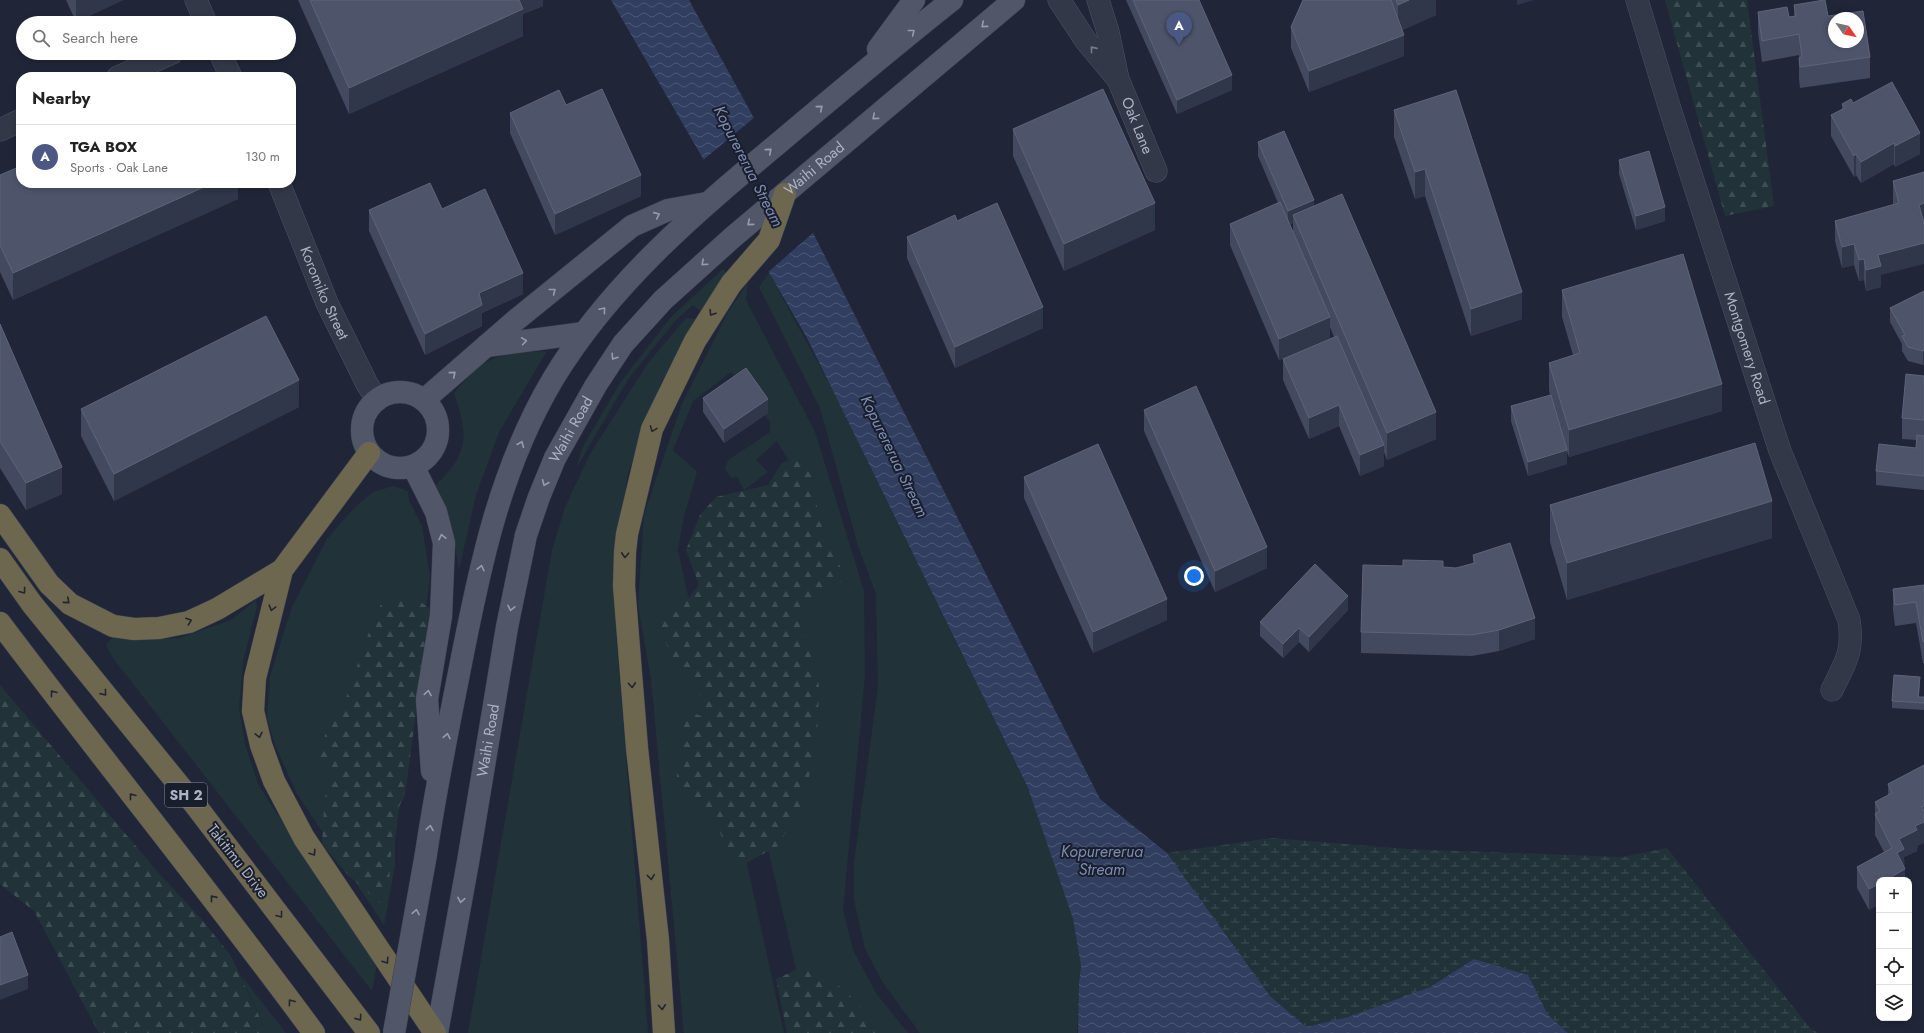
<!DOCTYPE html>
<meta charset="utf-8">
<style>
:root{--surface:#fff;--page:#f6f6f6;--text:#222;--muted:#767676;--line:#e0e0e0;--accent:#4b5883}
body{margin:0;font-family:Jost,sans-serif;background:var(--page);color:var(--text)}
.controls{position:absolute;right:12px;bottom:12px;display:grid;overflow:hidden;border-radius:8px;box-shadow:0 2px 6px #0003}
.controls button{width:36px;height:36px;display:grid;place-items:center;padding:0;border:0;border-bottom:1px solid var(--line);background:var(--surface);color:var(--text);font:20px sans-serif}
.compass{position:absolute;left:1828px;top:12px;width:36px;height:36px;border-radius:50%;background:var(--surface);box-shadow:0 2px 6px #0003;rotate:124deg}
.you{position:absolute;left:1194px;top:576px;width:14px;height:14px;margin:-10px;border:3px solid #fff;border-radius:50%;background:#1a73e8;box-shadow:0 0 0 6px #1a73e833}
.badge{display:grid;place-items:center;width:26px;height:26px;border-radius:50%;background:var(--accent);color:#fff;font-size:13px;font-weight:700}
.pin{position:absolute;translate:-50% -33px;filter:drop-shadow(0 1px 2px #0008)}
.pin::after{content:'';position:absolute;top:21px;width:14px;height:12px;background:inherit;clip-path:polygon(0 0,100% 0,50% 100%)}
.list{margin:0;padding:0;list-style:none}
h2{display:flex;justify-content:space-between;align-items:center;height:52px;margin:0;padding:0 16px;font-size:17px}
h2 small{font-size:13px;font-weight:400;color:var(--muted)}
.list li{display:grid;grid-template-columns:26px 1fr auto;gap:12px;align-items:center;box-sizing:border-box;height:64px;padding:0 16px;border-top:1px solid var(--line)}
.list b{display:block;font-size:15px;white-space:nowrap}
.list p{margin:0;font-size:13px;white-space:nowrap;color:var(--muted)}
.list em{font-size:13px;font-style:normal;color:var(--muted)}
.icon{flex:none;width:22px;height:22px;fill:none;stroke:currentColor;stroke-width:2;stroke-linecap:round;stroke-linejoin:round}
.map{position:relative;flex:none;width:1924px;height:1033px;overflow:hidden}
.search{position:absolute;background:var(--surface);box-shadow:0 2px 6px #0003;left:16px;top:16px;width:280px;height:44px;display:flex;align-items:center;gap:10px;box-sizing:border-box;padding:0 14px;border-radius:22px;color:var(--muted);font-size:15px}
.panel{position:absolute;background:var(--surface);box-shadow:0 2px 6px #0003;left:16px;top:72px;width:280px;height:116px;border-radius:16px}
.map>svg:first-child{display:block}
.grass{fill:#213239}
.forest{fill:url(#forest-firs)}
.wetland{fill:url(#wetland-marsh)}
.water{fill:url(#water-waves)}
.pier{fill:#202638}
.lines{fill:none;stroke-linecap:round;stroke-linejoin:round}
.minor-casing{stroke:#4e5363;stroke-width:23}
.major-casing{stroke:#3d4252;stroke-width:23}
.highway-casing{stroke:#3b4050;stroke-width:23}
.minor{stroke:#333848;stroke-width:22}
.major{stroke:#515768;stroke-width:22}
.highway{stroke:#6e6750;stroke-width:22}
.major-bridge-casing{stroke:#3d4252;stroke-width:23;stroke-linecap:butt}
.major-bridge{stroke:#515768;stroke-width:22}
.wall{fill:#434a60;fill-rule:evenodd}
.shaded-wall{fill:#30374b}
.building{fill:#4e556b;stroke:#5d6479;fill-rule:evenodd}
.oneway{stroke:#969cae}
.oneway2{stroke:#767c8d}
.oneway3{stroke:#222530}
.labels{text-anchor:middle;stroke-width:4;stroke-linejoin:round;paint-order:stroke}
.shield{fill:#191e2c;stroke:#818697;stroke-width:1}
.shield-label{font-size:14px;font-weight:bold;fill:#adb3c5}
.street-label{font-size:15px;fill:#adb3c5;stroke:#191e2c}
.water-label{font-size:16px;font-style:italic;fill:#7c8bb2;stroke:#191e2c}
</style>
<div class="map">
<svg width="1924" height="1033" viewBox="0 0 1924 1033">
<defs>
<pattern id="forest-firs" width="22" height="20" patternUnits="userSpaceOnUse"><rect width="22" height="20" fill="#213239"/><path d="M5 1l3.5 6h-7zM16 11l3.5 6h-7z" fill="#3f4d54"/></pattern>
<pattern id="wetland-marsh" width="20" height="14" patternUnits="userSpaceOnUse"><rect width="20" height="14" fill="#213239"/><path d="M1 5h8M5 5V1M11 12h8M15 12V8" fill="none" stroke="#3f4d54"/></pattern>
<pattern id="water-waves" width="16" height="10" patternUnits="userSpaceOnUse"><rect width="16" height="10" fill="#323e60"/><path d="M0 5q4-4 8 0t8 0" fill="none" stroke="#4d5875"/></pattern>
</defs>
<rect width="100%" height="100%" fill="#202638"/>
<path class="grass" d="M723 269 728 275 700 311 693 305 675 321 629 378 577 467 582 448 620 383 671 317Z
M769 273 831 387 1031 795 1073 919 1081 966 1077 1033H920L883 983 865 949 854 900V862L878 687 876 594 858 546 820 408 759 287Z
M748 282 746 300 815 432 864 591 865 675 843 909 853 950 876 993 908 1033H811L709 597 796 473 777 441 756 460 768 472 744 490 737 477 731 478 725 469 728 460 770 432V422L731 372 693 401 673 450 697 472 684 516 678 550 784 1033H684L651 679 638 606 644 514 682 404 727 314Z
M686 318 697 319 661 383 628 473 618 541 615 621 648 1033H468L552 550 565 507 590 454 648 363Z
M547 351 499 432 476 495 459 570C454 538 451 515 436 485 470 452 468 435 454 393 462 384 471 373 480 366 500 352 523 352 547 351Z
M393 486 408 491 409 501 422 526 430 577 395 841V866L384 925 297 794 275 745 267 719 270 676 292 607 327 539 355 507 373 492Z
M256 600 257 607 243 662 239 709 245 744 258 784 275 811 303 849 377 964 372 991 113 658 106 645 114 636 128 640 179 638 231 620Z
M240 974 286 1033H267Z"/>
<path class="forest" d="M1665 0H1747L1774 206 1725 216Z
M803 455 814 483 818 514 826 539 846 578 799 614 819 685 818 722 809 778 803 801 778 846 742 865 725 844 711 812 680 798 676 783 680 748 678 723 695 714 702 716 705 705 695 684 682 677 663 637 658 623 679 610 699 585 686 550 700 515 716 497 768 485 782 463Z
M414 597 433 611 420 683 405 795 394 816 389 884 380 903 349 876 322 845 324 806 329 773 319 760 325 735 342 709 369 632 381 604Z
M0 685 156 870 203 921 231 956 267 1033H99L34 911 0 884Z
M810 964C829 977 873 1011 878 1033H787L776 979Z"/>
<path class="wetland" d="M1271 838 1407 849 1622 857 1667 848 1810 1028 1818 1033H1568L1548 1015 1528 975 1474 959 1430 987 1348 1017 1306 1027 1270 996 1167 853Z"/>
<path class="water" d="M611 0H689L765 138 1100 799 1167 853 1270 996 1306 1027 1348 1017 1430 987 1474 959 1528 975 1548 1015 1568 1033H1078L1079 984 1081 966 1073 919 1028 788 807 338Z"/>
<path class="pier" d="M755 117 814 232 767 273 702 161Z"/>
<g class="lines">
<g class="minor-casing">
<g id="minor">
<path d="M196 0 206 23"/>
<path d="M1059 0 1086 41 1116 77"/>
<path id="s1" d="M1098 0 1108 32 1118 79 1156 171"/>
<path id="s2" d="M1637 0 1669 106 1780 451 1849 620C1854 652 1845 663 1832 690"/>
<path d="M220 53 231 77"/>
<path d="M118 77 172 53"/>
<path d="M0 130 21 120"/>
<path id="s3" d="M279 183 327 303 367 384 377 400"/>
</g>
</g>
<g class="major-casing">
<g id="major">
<path d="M878 49 914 0"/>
<path d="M486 346 584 333"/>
<circle cx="400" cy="430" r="38"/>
<path d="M424 400 516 320 632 226 668 210 707 203"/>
<path d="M413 466 436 512 444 543 441 616 427 699 432 771"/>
<path d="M426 854C435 793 447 733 459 673 479 570 499 470 553 379 611 283 697 211 781 141 838 93 894 46 952 0"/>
<path id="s4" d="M437 1033 468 862 507 627 526 535 539 497 555 458 596 385 623 344 663 300 733 237 1014 0"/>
</g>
</g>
<g class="highway-casing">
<path id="highway" d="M0 515 49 584 70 604 113 626 134 629 159 628 189 622 217 609 282 570 369 453
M0 559 32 604 196 806 369 1033
M282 570 255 678 253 711 261 745 274 781 304 838 435 1033
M0 623C103 760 212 894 314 1033
M664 1033 658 940 637 748 624 586 625 552 627 534 652 429 695 341 731 284 769 240 785 194"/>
</g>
<use href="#minor" class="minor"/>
<use href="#major" class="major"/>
<use href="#highway" class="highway"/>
<g class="major-bridge-casing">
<path id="major-bridge" d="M394 1033 426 854"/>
</g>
<use href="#major-bridge" class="major-bridge"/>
</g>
<path class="wall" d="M66 0H123L76 22Z
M298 0H543V6L523 14V36L349 114Z
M1126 0H1199L1232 90 1177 114Z
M1303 0H1436V15L1402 30 1404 56 1309 92 1291 48V27Z
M1794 5 1828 16 1870 57V78L1800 88 1799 79V55L1762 62 1758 32V12L1789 17 1794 16Z
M1853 103 1920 154 1895 167 1894 164 1861 183 1856 175 1854 177 1831 136V115L1842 109V104Z
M566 105 641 196 555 235 510 133V113Z
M1394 110 1522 319 1471 336 1425 196 1415 199 1394 137Z
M1013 129 1155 230 1064 271 1013 156Z
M1258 142 1314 206 1436 439 1387 460 1384 452V466L1360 476 1339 426 1309 439 1283 380V359L1334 337 1330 327V338L1279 360 1230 245V224L1278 203 1258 156ZM1293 223V232L1290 224Z
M1619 160 1665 221 1636 230 1619 174Z
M1924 172 1881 275V287L1866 291 1864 280 1859 281 1854 265 1842 268 1835 241V221L1893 205V181Z
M0 175 238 183V199L13 300 0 272Z
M442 209 523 294 482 313V326L425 355 369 231V210Z
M957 221 1043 328 955 368 907 258V237Z
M1562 290 1722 411 1569 457 1567 452V464L1528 476 1511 421V406L1550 395 1549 390V363L1573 355 1562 317Z
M1924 291V364L1923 365 1908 361 1902 351V344L1890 322V308Z
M0 324 62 494 26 510 0 468Z
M1924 376V490L1876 485V471L1916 448 1917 440 1902 439V418Z
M703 398 768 413 724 443 703 412Z
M299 407 114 501 81 436V409Z
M1144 410 1267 568 1215 592 1144 431Z
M1024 477 1167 620 1093 653 1024 498Z
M1550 505 1772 538 1567 600 1550 542Z
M1473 555 1535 639 1499 651 1472 656 1361 653V632L1403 566 1456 568 1473 563Z
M1924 585V663H1923L1916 623 1895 626 1893 610V589Z
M1348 610 1309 652 1299 642 1283 658 1260 636V622Z
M1920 684 1919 697H1924V710L1892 708V701Z
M1924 765 1917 851 1904 857 1905 880 1869 910 1857 888V867L1884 852 1875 835V802L1888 796V784Z"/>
<path class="shaded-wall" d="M76 0H123L76 22Z
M515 0H543V6L523 14V36L349 114V88Z
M1409 0H1436V15L1398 32V5Z
M1517 0H1534L1517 5Z
M1404 35V56L1309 92V71Z
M1232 75V90L1177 114V100Z
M1920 133V154L1895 167V146Z
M1894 143V164L1861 183V162Z
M1856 154V175L1854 177V156Z
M1425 169V196L1415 199V172Z
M641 175V196L555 235V214Z
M213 183H238V199L13 300V273Z
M1314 200V214L1293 215V223L1288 225V211Z
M1155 203V230L1064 271V244Z
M1924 203V224L1919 205Z
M1665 207V221L1636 230V216Z
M1924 243V264L1881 275V287L1866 291V270L1878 255Z
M1854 244V265L1842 268V247Z
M1864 259V280L1859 281V260Z
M523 273V294L482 313V326L425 355V334L479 293Z
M1522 292V319L1471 336V309Z
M1043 307V328L955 368V347Z
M1330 317V338L1279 360V339Z
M1924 349V364L1923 365V351Z
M299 380V407L114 501V474Z
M1722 384V411L1569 457V430Z
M768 399V413L724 443V429Z
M1339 405V426L1309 439V418Z
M1436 412V439L1387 460V433Z
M1384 445V466L1360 476V455Z
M1567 450V464L1528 476V462Z
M62 467V494L26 510V483Z
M1772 501V538L1567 600V563Z
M1267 547V568L1215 592V571Z
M1348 596V610L1309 652V637Z
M1167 599V620L1093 653V632Z
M1535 618V639L1499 651V630Z
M1299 628V642L1283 658V644Z
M1924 806V843L1917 846V851L1904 857V870L1905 869V880H1886L1897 853 1899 839 1922 807Z
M1879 884V905L1869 910V889Z
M28 975V989L0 1000V985Z"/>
<path class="building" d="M310 0H519L523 9 349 88Z
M1133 0H1199L1232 75 1177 100Z
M1303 0H1391L1404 35 1309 71 1291 27Z
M1396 0H1409L1398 5Z
M1824 0H1825L1828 16 1863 11 1870 57 1800 67 1799 58 1802 57 1799 34 1762 41 1758 12 1787 7 1789 17 1796 16 1794 5ZM1834 18H1858V42H1834Z
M1892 82 1920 133 1895 146 1894 143 1861 162 1856 154 1854 156 1831 115 1845 108 1842 104 1851 99 1853 103Z
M602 89 641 175 555 214 510 113 559 90 566 105Z
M1103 89 1155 203 1064 244 1013 129Z
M1456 90 1522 292 1471 309 1425 169 1415 172 1394 110Z
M1284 131 1314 200 1288 211 1258 142Z
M1649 151 1665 207 1636 216 1619 160Z
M21 166V183H213L13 273 0 245V175Z
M1924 172V203L1919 205 1924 223V243L1878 255 1881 266 1866 270 1864 259 1859 260 1854 244 1842 247 1835 221 1899 203 1893 181Z
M430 183 442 209 485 189 523 273 479 293 482 305 425 334 369 210Z
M1342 194 1436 412 1387 433 1293 215Z
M1280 202 1330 317 1279 339 1230 224Z
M997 203 1043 307 955 347 907 237 955 215 957 221Z
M1683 254 1722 384 1569 430 1549 363 1580 353 1562 290Z
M1924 291V349L1923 351 1908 347 1902 336 1905 335 1890 308Z
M266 316 299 380 114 474 81 409Z
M0 324 62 467 26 483 0 441Z
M1337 336 1384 445 1360 455 1339 405 1309 418 1283 359Z
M746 368 768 399 724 429 703 398Z
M1906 374 1924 376V420L1902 418Z
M1196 386 1267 547 1215 571 1144 410Z
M1551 395 1567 450 1528 462 1511 406Z
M1917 435 1924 436V476L1876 471 1879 444 1916 448Z
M1755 443 1772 501 1567 563 1550 505Z
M1098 444 1167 599 1093 632 1024 477Z
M1510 543 1535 618 1499 630 1472 635 1361 632 1363 565 1403 566V560L1443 561V567L1456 568 1475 563 1473 555Z
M1315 564 1348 596 1309 637 1299 628 1283 644 1260 622Z
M1924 585V642H1923L1916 602 1895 605 1893 589Z
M1894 675 1920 677 1918 697H1924V703L1892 701Z
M1924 765V806L1922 807 1924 811V822L1915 826 1917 830 1899 839 1904 849 1897 853 1905 869 1886 880H1879V884L1869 889 1857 867 1892 848 1875 814 1880 811 1875 802 1892 793 1888 784Z
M12 932 28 975 0 985V937Z"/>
<defs><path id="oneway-chevron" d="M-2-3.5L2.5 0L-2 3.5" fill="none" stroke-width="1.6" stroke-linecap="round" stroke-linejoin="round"/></defs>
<g class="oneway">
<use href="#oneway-chevron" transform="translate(984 25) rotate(140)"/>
<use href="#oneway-chevron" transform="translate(912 32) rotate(-39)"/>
<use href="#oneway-chevron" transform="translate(820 108) rotate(-40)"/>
<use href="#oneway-chevron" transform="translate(875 117) rotate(140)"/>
<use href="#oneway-chevron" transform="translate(769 151) rotate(-40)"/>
<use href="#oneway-chevron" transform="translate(657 215) rotate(-24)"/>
<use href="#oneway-chevron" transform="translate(750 223) rotate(140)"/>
<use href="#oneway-chevron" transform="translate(704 263) rotate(138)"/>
<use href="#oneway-chevron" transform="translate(553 291) rotate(-38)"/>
<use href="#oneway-chevron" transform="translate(603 310) rotate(-50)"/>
<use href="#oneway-chevron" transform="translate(524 341) rotate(-8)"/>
<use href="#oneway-chevron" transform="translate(614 357) rotate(123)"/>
<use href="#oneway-chevron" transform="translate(453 374) rotate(-40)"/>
<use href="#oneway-chevron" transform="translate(521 444) rotate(-67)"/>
<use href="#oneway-chevron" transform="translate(545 483) rotate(113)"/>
<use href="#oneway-chevron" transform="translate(442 537) rotate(-103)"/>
<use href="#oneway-chevron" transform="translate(481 568) rotate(-77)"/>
<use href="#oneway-chevron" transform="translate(511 608) rotate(102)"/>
<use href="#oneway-chevron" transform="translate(428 693) rotate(-81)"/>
<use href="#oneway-chevron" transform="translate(447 736) rotate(-79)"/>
<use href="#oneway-chevron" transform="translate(430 828) rotate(-81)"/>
<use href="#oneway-chevron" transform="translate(461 900) rotate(100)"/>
<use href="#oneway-chevron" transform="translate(416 912) rotate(-80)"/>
</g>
<use class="oneway2" href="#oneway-chevron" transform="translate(1093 49) rotate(-129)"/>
<g class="oneway3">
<use href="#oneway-chevron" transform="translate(712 313) rotate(122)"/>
<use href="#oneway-chevron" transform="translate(653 429) rotate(111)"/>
<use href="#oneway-chevron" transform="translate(625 555) rotate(93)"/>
<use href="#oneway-chevron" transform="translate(23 591) rotate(54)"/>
<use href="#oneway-chevron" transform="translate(67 601) rotate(41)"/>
<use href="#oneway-chevron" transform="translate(272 608) rotate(105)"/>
<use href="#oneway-chevron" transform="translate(189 621) rotate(-19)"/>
<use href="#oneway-chevron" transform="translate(632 685) rotate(86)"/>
<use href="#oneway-chevron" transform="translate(53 693) rotate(-128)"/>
<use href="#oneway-chevron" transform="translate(104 693) rotate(51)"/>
<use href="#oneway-chevron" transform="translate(259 735) rotate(78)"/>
<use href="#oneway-chevron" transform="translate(132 796) rotate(-128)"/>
<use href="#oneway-chevron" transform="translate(313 853) rotate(56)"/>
<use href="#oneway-chevron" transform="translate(651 877) rotate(84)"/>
<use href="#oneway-chevron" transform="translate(213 898) rotate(-129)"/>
<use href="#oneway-chevron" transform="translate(280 915) rotate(52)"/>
<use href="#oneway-chevron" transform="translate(386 961) rotate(56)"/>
<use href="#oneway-chevron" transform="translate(291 1002) rotate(-126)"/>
<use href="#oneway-chevron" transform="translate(662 1007) rotate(86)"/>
<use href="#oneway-chevron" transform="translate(359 1018) rotate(55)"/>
</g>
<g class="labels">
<rect class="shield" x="165" y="783" width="42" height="24" rx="3"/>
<g class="shield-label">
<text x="186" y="800">SH 2</text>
</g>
<g class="street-label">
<text dy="5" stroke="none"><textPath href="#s1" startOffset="132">Oak Lane</textPath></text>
<text dy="5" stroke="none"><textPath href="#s4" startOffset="981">Waihi Road</textPath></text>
<text dy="5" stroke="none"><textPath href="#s3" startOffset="119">Koromiko Street</textPath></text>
<text dy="5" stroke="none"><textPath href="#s2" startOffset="365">Montgomery Road</textPath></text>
<text dy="5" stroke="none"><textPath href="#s4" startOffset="621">Waihi Road</textPath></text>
<text dy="5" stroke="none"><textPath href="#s4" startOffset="297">Waihi Road</textPath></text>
<text transform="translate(238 861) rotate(52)" y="5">Takitimu Drive</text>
</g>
<g class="water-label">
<text transform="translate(749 166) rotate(63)" y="6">Kopurererua Stream</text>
<text transform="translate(895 456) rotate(64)" y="6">Kopurererua Stream</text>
<text x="1102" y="857">Kopurererua<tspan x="1102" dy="18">Stream</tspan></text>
</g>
</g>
</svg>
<div class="controls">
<button>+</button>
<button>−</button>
<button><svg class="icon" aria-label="locate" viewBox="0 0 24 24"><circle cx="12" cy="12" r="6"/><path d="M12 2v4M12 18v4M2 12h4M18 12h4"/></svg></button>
<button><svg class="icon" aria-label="layers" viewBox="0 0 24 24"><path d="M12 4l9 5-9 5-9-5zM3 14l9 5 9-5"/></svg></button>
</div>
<svg class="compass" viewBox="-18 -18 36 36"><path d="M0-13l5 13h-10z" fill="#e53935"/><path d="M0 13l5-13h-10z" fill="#767676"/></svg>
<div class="you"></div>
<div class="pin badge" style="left:1179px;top:45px">A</div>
<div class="search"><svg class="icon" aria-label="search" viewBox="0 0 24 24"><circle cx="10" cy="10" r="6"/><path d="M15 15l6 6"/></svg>Search here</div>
<section class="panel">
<h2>Nearby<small></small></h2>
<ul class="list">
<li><span class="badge">A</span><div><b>TGA BOX</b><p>Sports · Oak Lane</p></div><em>130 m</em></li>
</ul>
</section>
</div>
